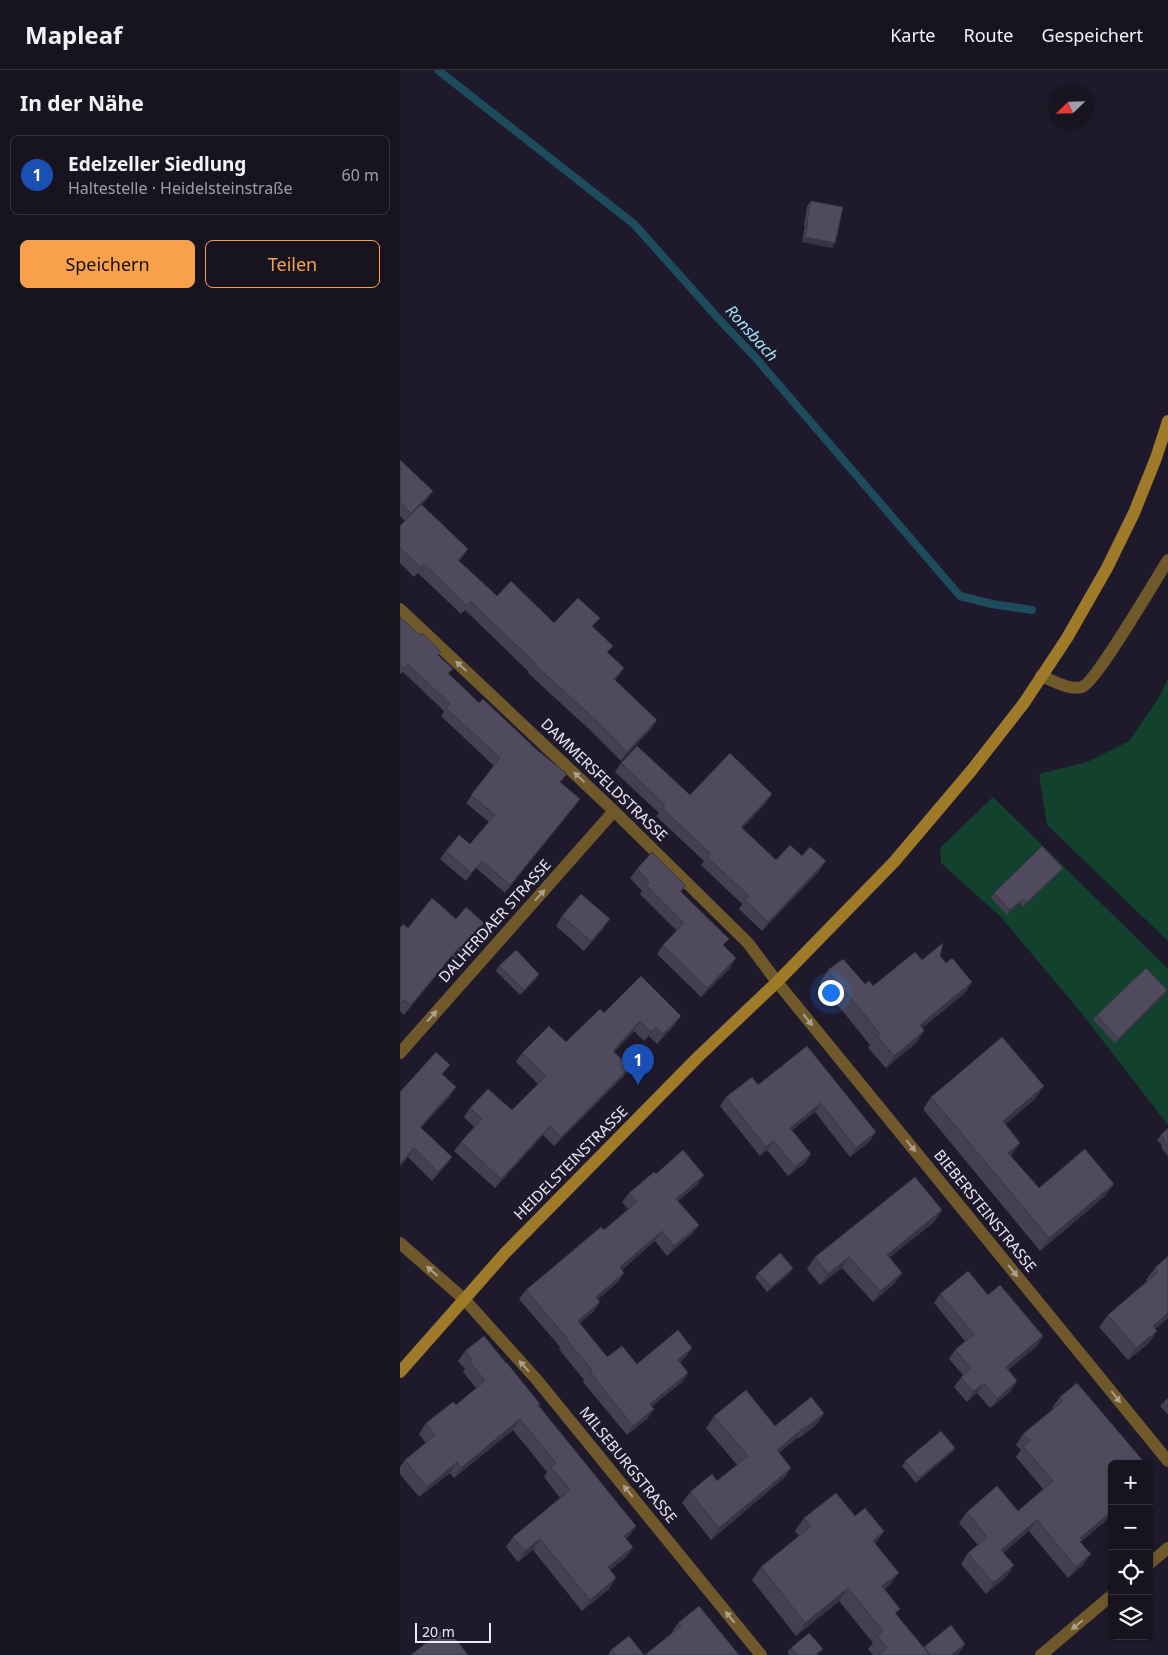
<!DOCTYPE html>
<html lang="de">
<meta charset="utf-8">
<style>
:root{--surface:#171420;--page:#24212d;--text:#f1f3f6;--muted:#9e9ea5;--line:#36333e;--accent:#f9a04d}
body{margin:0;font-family:"Noto Sans",sans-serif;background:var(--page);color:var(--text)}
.controls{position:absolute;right:15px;bottom:15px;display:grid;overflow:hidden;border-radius:8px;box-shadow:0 1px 4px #0004}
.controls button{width:45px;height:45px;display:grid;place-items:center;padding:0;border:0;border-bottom:1px solid var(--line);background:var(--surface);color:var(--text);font:25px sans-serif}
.compass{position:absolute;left:648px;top:15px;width:45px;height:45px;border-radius:50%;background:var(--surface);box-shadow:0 1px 4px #0004;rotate:247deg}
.scale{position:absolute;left:15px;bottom:12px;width:76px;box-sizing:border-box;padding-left:5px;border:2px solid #ece9f5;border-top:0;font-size:14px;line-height:18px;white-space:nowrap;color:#ece9f5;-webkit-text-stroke:4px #1f1a2b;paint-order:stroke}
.you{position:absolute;left:430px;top:922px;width:18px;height:18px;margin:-12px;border:4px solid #fff;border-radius:50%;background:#1a73e8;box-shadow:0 0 0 8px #1a73e833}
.badge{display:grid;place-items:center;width:32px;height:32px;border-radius:50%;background:var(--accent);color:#fff;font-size:16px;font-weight:700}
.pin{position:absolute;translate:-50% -41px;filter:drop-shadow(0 1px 2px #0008)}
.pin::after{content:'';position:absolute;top:26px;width:18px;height:15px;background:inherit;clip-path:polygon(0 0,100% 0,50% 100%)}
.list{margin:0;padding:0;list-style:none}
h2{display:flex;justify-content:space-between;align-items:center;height:65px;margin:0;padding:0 20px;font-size:21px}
h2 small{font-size:16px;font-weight:400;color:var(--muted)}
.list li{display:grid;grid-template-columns:32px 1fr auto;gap:15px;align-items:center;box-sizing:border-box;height:80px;margin:0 10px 10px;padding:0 10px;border:1px solid var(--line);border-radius:8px}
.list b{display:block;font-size:19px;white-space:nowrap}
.list p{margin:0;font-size:16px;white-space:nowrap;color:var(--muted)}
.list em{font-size:16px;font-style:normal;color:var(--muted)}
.actions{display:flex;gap:10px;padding:15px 20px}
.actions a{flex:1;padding:11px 0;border:1px solid var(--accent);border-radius:8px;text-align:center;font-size:18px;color:var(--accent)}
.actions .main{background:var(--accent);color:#111}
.icon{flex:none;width:28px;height:28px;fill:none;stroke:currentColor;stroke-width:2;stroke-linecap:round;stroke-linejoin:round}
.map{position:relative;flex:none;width:768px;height:1585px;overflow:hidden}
header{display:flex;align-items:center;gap:30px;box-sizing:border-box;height:70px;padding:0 25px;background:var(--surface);border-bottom:1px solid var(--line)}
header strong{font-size:24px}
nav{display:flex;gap:28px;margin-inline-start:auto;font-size:18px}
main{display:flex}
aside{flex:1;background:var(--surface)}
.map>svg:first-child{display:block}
.green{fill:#12412e}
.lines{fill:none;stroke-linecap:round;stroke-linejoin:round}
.stream{stroke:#1d4d5d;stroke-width:8}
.lane{stroke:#6f582a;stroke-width:12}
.street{stroke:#6f582a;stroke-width:12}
.secondary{stroke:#9e7a29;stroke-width:12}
.wall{fill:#454051}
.shaded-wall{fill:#383442}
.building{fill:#504a5e;stroke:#383442}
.oneway{fill:#aea090}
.labels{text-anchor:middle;stroke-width:5;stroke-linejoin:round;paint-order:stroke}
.street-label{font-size:15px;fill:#ece9f5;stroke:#1f1a2b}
.water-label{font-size:16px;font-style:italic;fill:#9fe3fb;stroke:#1f1a2b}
</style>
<header>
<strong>Mapleaf</strong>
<nav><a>Karte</a><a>Route</a><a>Gespeichert</a></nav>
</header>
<main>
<aside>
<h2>In der Nähe<small></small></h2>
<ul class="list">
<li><span class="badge" style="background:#1a4fb4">1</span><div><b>Edelzeller Siedlung</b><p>Haltestelle · Heidelsteinstraße</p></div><em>60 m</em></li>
</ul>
<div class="actions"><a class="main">Speichern</a><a>Teilen</a></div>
</aside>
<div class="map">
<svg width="768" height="1585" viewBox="0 0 768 1585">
<rect width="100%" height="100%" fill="#1f1a2b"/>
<path class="green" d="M768 609V871L647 755 639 704 687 692 729 671 758 629Z
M593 727 768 899V1055L679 940 636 889 600 846 541 793 540 778Z"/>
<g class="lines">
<path class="stream" d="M38 0 234 154 316 246 355 287 560 526 592 534 632 540"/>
<path class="lane" d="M641 606C652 610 670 621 682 617 696 612 756 509 768 490"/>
<path class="street" d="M0 539 214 741 348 873 377 912 768 1391
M0 983 214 741
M0 1173 65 1230 137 1310 361 1585
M749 1494 768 1478
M641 1585 712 1525"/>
<path class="secondary" d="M0 1302 106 1182 299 986 377 912 494 792 571 701 624 633 667 568 707 498 734 443 756 388 768 351"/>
</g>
<path class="wall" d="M411 131 435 173 432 178 402 172 405 156H404L407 136Z
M0 390 33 421 27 429 21 435 68 479 59 491 97 526 154 553 193 558 208 583 224 598 215 610 251 659 221 691 191 661 128 603 129 602 65 540 61 544 18 503 14 507 0 493V456L5 451 0 446Z
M0 547 38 585 49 604 161 713 180 729 105 823 76 798 66 811 40 789 46 781 70 774 89 752 66 733 94 696 41 646 44 641 3 602 0 604Z
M221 693 290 725 366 733 342 758 376 790 402 786 420 800 362 861 339 839 342 834 301 795 304 791 256 746 259 743 215 702Z
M663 798 659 803 623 837 619 833 607 845 591 828 594 823Z
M237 799 286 816 281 822 324 876 330 898 301 927 257 884 263 875 277 861 240 824 242 821 230 808Z
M162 846 203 859 184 881 156 856Z
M56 849 78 862 56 889 52 886 4 945 0 941V858H8Z
M540 886 546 893 572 912 564 924 522 958 524 961 516 973 486 998 468 978 470 975 420 913 428 900 465 914 473 916 522 890Z
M99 896 136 909 120 925 96 901Z
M764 925 715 973 693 950 697 945Z
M204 943 274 956 257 974 249 966 244 971 234 961 214 982 224 1006 154 1076 143 1065 95 1118 54 1081 61 1072 74 1057 64 1047 70 1038 112 1040 138 1014 116 992 122 983 166 972Z
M407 976 470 1071 450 1087 415 1042 392 1060 411 1084 405 1093 388 1106 367 1080 360 1086 320 1036 326 1027 358 1015Z
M43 1005 50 1026 21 1058 52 1087 46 1095 32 1111 8 1087 0 1096V1022Z
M531 1027 635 1029 605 1054 611 1086 639 1118 714 1114 705 1126 640 1181 523 1039Z
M768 1058V1086L761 1077 762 1075 757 1070 761 1065Z
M256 1104 298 1114 278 1131 299 1155 292 1164 267 1186 255 1171 222 1200 218 1212 198 1229 200 1232 193 1242 180 1253 207 1287 237 1294 286 1287 280 1292 288 1303 282 1312 252 1336 248 1348 227 1365 183 1312 184 1310 159 1279 160 1277 119 1229 126 1220 204 1160 228 1139 222 1132 229 1123Z
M542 1140 534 1152 490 1187 502 1203 494 1214 473 1232 442 1198 420 1215 407 1199 415 1187Z
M768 1186V1248L755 1259 749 1273 728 1290 699 1257 708 1245 747 1211 746 1210 755 1198Z
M358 1203H390L367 1222 355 1207Z
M540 1224 588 1225 643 1266 637 1276 608 1300 611 1321 590 1338 577 1323 567 1332 554 1317 563 1305 549 1289 555 1280 565 1271 534 1233Z
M65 1281 140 1334 139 1336 236 1456 229 1466 226 1469 233 1477 226 1487 210 1500 209 1519 182 1541 133 1480 118 1492 106 1477 113 1467 160 1428 144 1407 147 1402 113 1360 54 1408 50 1403 19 1427 0 1404V1397L5 1390 26 1373 19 1364 26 1353 56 1335 76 1318 63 1302 65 1299 58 1291Z
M660 1327 712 1394 710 1447 680 1472 683 1495 668 1508 629 1461 603 1482 607 1506 586 1524 561 1494 568 1483 578 1475 559 1453 567 1442 618 1441 643 1419 616 1387 621 1380 616 1375 623 1364 653 1339 652 1338Z
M768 1328V1345L760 1336Z
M424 1343 416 1355 399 1368 398 1367 379 1383 391 1398 383 1409 311 1470 282 1433 290 1422 317 1411 337 1395 306 1358 314 1346 375 1356Z
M555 1378 552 1382 516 1413 502 1396 505 1391Z
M455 1446 484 1461 475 1474 489 1516 485 1519 496 1544 523 1578 565 1574 559 1583 556 1585H473L468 1579 473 1573 439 1531 396 1566 352 1510 361 1497 399 1466 395 1461 404 1448Z
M278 1553 339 1585 272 1563V1562Z
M391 1578 419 1584 418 1585H390L387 1582Z
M211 1580 244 1585H208Z"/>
<path class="shaded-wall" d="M405 167 435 173 432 178 402 172Z
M33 421 27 429 6 452 11 443Z
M68 479 62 488 52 499 58 490Z
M224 598 218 607 207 618 214 609Z
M257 650 251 659 221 691 227 682Z
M372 724 366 733 335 766 341 757Z
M180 729 174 737 105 823 110 815Z
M82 791 76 798 66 811 71 803Z
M426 791 420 800 362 861 368 852Z
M663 798 659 803 623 837 626 833Z
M623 829 607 845 610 840Z
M210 849 203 859 184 881 191 871Z
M84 853 78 862 56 889 62 880Z
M59 877 52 886 4 945 11 935Z
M336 888 330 898 301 927 307 918Z
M139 904 136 909 120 925 124 920Z
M572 912 564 924 511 967 520 955Z
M767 920 764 925 715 973 718 969Z
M281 946 274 956 257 974 263 964Z
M240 951 234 961 207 990 213 981Z
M256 957 249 966 244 971 251 962Z
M524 961 516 973 486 998 494 986Z
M230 997 224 1006 154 1076 161 1067Z
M644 1016 635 1029 594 1064 603 1051Z
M56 1017 50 1026 14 1066 20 1057Z
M421 1033 415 1042 384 1067 390 1058Z
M150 1056 143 1065 95 1118 101 1109Z
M476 1062 470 1071 450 1087 456 1078Z
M374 1071 367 1080 360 1086 366 1077Z
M620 1073 611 1086 600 1096 608 1083Z
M14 1078 8 1087 0 1096V1094Z
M411 1084 405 1093 388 1106 395 1097Z
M52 1087 46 1095 32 1111 38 1102Z
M304 1105 298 1114 270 1138 276 1129Z
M714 1114 705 1126 640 1181 649 1168Z
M542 1140 534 1152 479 1196 487 1185Z
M299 1155 292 1164 267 1186 274 1176Z
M262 1161 255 1171 213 1207 220 1197Z
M449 1187 442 1198 420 1215 428 1204Z
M393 1198 390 1203 367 1222 371 1217Z
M224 1203 218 1212 189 1237 196 1227Z
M502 1203 494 1214 473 1232 480 1221Z
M200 1232 193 1242 171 1261 178 1251Z
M768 1243V1248L744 1268 753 1256Z
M757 1261 749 1273 728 1290 736 1278Z
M643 1266 637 1276 599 1307 606 1297Z
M292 1278 286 1287 271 1300 278 1290Z
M288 1303 282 1312 244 1343 250 1334Z
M617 1311 611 1321 590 1338 597 1329Z
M584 1313 577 1323 567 1332 573 1322Z
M254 1339 248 1348 227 1365 233 1356Z
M424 1343 416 1355 399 1368 407 1357Z
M120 1349 113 1360 54 1408 61 1398Z
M406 1356 398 1367 369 1391 377 1380Z
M555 1378 552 1382 516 1413 519 1408Z
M57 1392 50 1403 19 1427 27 1417Z
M391 1398 383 1409 311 1470 319 1458Z
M712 1441V1444L710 1447 681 1472 674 1481 680 1468Z
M637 1450 629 1461 594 1491 601 1480Z
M236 1456 229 1466 216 1476 224 1466Z
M484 1461 475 1474 473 1471Z
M140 1469 133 1480 118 1492 125 1481Z
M233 1477 226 1487 200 1508 208 1497Z
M691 1484 683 1495 668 1508 676 1497Z
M614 1495 607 1506 586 1524 593 1513Z
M499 1503 489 1516 473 1529 482 1516Z
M216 1508 209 1519 182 1541 190 1530Z
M448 1518 439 1531 396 1566 405 1553Z
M565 1574 559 1583 556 1585H551Z"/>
<path class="building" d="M411 131 443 137 435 173 405 167 408 152 407 151Z
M0 390 33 421 11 443 0 432Z
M21 434 68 479 58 490 97 526 111 511 154 553 178 528 200 548 192 556 213 576 207 582 224 598 214 609 257 650 227 682 198 652 134 594 135 593 71 532 67 536 24 494 21 498 0 478V456Z
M0 547 20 565 22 563 41 582 38 585 53 599 48 603 79 633 83 629 137 680 167 704 160 712 180 729 110 815 82 791 71 803 46 781 59 765 70 774 95 745 71 725 100 688 46 638 50 634 8 594 4 599 0 595Z
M237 676 290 725 330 683 372 724 341 757 376 790 390 775 402 786 410 777 426 791 368 852 345 830 349 826 307 787 310 783 262 738 265 735 221 693Z
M642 776 663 798 626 833 623 829 610 840 594 823Z
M252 782 286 816 280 821 329 869 323 875 336 888 307 918 263 875 284 853 246 815 249 812 237 799Z
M181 824 210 849 191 871 162 846Z
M32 828 56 849 66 837 84 853 62 880 59 877 11 935 4 930 0 934V858L3 854 8 858Z
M543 873 540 886 546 893 552 888 572 912 520 955 524 961 494 986 477 966 480 964 428 900 443 889 465 914 469 911 473 916 515 882 522 890Z
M116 880 139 904 124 920 99 896Z
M746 898 767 920 718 969 697 945Z
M241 906 281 946 263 964 256 957 251 962 240 951 213 981 230 997 161 1067 150 1056 101 1109 61 1072 82 1049 70 1038 88 1019 112 1040 146 1006 122 983 149 956 166 972 200 939 204 943Z
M602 967 644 1016 603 1051 620 1073 608 1083 639 1118 685 1079 714 1114 649 1168 531 1027Z
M407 976 476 1062 456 1078 421 1033 390 1058 411 1084 395 1097 374 1071 366 1077 326 1027 352 1007 358 1015Z
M36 982 50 995 42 1004 56 1017 20 1057 52 1087 38 1102 14 1078 0 1094V1022Z
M768 1058V1077L764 1072 765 1070 761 1065Z
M283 1080 304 1105 276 1129 299 1155 274 1176 262 1161 220 1197 224 1203 196 1227 200 1232 178 1251 207 1287 222 1276 237 1294 278 1260 292 1278 278 1290 288 1303 250 1334 254 1339 233 1356 190 1302 192 1300 166 1269 167 1268 126 1220 201 1157 204 1160 237 1132 229 1123 254 1102 256 1104Z
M515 1107 542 1140 487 1185 502 1203 480 1221 449 1187 428 1204 415 1187Z
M380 1183 393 1198 371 1217 358 1203Z
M768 1186V1243L753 1256 757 1261 736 1278 708 1245 758 1202 755 1198Z
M568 1201 588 1225 600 1215 643 1266 606 1297 617 1311 597 1329 584 1313 573 1322 561 1307 571 1298 555 1280 574 1264 540 1224Z
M84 1266 106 1293H107L140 1334 138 1335 236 1456 224 1466 233 1477 208 1497 216 1508 190 1530 140 1469 125 1481 113 1467 170 1420 151 1397 156 1393 120 1349 61 1398 57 1392 27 1417 5 1390 35 1365 26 1353 53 1332 56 1335 85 1311 70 1292 72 1290 65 1281Z
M677 1313 744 1392 742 1394H712V1441L680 1468 682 1470 680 1472 691 1484 676 1497 637 1450 601 1480 614 1495 593 1513 568 1483 587 1467 567 1442 597 1416 618 1441 653 1411 623 1376 630 1371 623 1364 663 1331 660 1327Z
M346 1320 375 1356 411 1327 424 1343 407 1357 406 1356 377 1380 391 1398 319 1458 290 1422 312 1404 317 1411 348 1386 314 1346Z
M768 1328V1337L764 1332Z
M541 1361 555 1378 519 1408 505 1391Z
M436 1423 455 1446 465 1438 484 1461 473 1471 499 1503 482 1516 500 1539 495 1543 529 1584 528 1585H478L487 1578 477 1566 483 1561 448 1518 405 1553 361 1497 411 1456 404 1448Z
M299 1536 339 1585H245L281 1556 278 1553Z
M551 1555 565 1574 551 1585H530L524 1577Z
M46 1557 68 1585H11Z
M409 1563 423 1579 415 1585H397L391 1578Z
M229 1566 244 1585H215L211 1580Z"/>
<defs><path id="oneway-solid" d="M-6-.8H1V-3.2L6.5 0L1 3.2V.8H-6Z" transform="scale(1.25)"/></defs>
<g class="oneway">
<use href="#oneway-solid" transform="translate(61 596) rotate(-137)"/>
<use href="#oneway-solid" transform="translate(179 707) rotate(-137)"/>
<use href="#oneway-solid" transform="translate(140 825) rotate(-48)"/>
<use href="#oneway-solid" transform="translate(32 946) rotate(-48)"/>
<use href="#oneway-solid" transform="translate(408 950) rotate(51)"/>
<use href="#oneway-solid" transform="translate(511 1076) rotate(51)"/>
<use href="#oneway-solid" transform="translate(32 1201) rotate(-139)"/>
<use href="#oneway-solid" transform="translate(613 1201) rotate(51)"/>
<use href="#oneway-solid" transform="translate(124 1296) rotate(-132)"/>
<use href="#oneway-solid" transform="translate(716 1327) rotate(51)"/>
<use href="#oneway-solid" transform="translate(228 1421) rotate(-129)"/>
<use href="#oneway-solid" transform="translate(330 1547) rotate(-129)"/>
<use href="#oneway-solid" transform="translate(677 1555) rotate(140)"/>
</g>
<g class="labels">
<g class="street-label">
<text transform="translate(204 710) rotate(44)" y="5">DAMMERSFELDSTRASSE</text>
<text transform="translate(95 851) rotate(-48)" y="5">DALHERDAER STRASSE</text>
<text transform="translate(171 1093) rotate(-45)" y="5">HEIDELSTEINSTRASSE</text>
<text transform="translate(585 1141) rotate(51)" y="5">BIEBERSTEINSTRASSE</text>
<text transform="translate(228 1395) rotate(51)" y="5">MILSEBURGSTRASSE</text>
</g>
<g class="water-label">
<text transform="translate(352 263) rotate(48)" y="6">Ronsbach</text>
</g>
</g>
</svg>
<div class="controls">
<button>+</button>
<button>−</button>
<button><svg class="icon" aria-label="locate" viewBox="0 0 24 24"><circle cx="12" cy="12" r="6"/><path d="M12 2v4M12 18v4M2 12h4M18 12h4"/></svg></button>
<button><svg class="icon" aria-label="layers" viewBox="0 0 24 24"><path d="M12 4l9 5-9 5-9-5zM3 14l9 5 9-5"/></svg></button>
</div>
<svg class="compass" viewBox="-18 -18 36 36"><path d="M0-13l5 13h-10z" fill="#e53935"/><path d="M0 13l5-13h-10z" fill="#9e9ea5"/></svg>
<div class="scale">20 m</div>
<div class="you"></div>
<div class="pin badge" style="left:238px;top:1015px;background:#1a4fb4">1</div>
</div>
</main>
